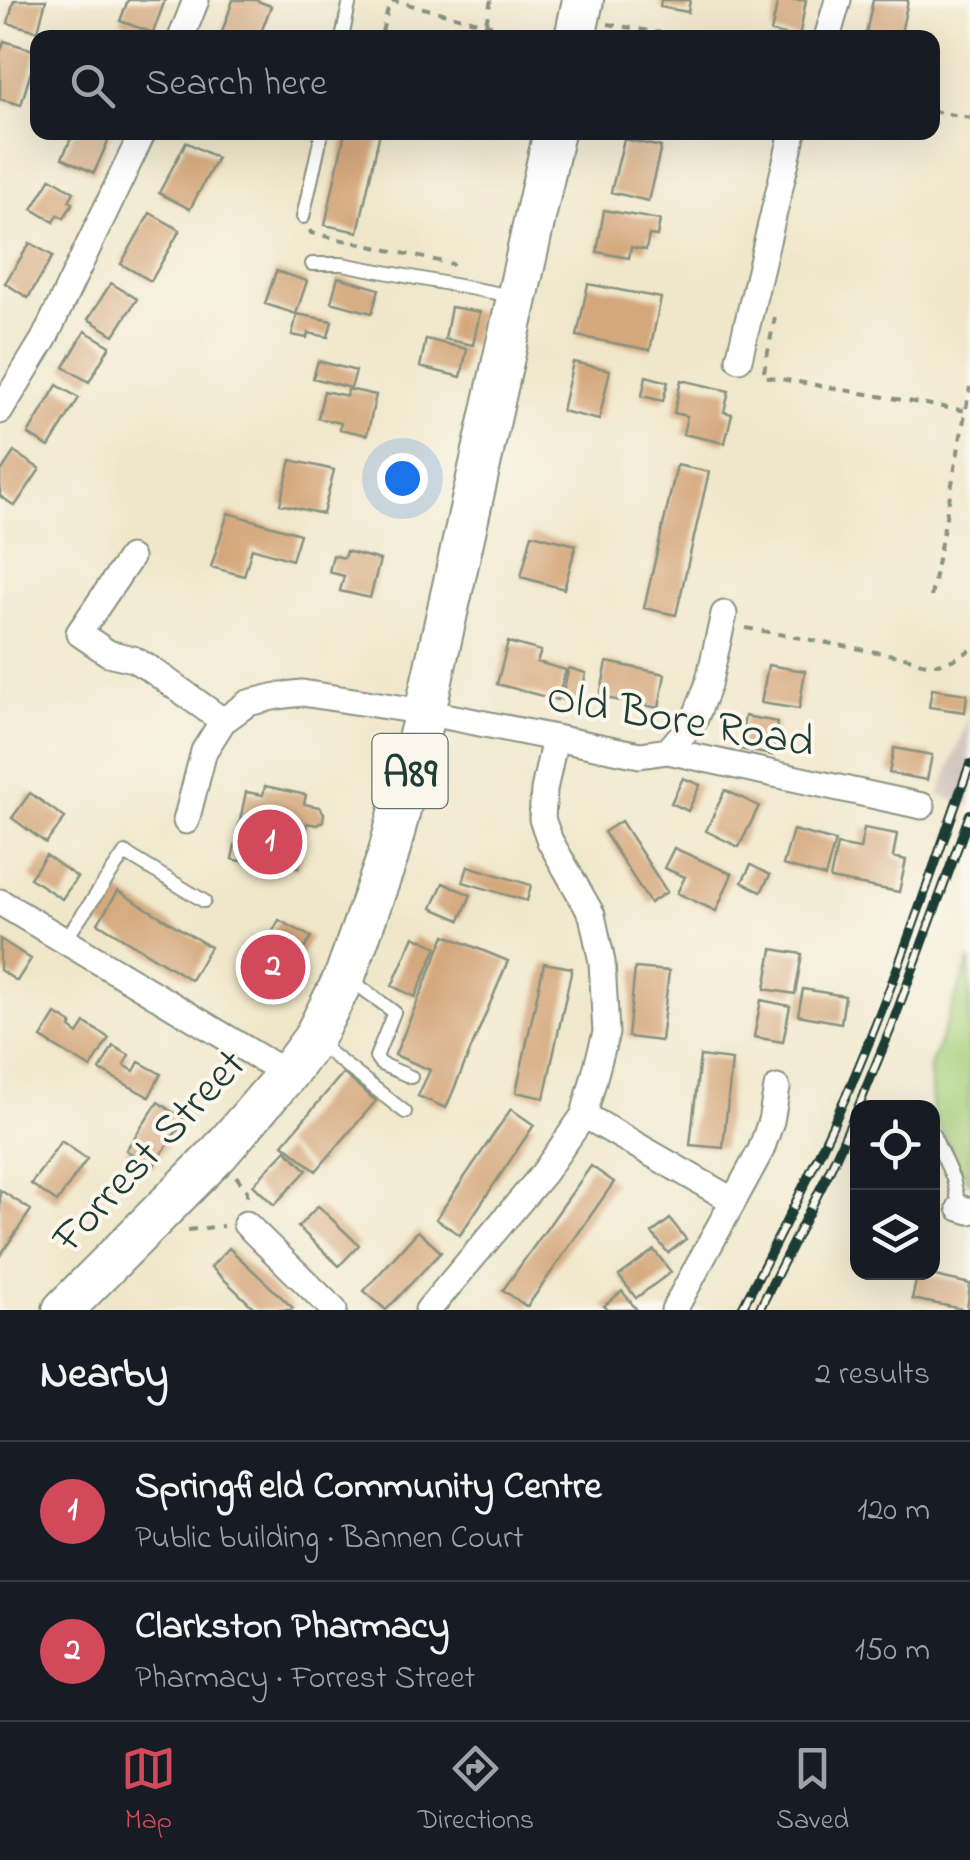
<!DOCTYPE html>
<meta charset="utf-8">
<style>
:root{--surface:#171b24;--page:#20242c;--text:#f1f3f6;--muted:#9ea1a6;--line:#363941;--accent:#d1495b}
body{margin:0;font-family:"Indie Flower",sans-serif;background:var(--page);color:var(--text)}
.controls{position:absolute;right:30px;bottom:30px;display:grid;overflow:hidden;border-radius:20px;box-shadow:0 10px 40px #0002}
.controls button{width:90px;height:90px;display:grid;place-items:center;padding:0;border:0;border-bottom:2px solid var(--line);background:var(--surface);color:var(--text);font:50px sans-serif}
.you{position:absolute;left:402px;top:478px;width:35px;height:35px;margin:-25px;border:8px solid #fff;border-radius:50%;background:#1a73e8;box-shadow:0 0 0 15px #1a73e833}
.badge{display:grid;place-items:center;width:65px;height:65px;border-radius:50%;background:var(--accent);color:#fff;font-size:32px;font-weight:700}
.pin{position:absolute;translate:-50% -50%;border:5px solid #fff;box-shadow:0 2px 10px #0006}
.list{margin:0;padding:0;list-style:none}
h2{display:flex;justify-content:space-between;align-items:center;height:130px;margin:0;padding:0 40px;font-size:42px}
h2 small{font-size:32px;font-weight:400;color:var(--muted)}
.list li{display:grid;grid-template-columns:65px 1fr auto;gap:30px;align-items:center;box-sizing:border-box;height:140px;padding:0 40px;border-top:2px solid var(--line)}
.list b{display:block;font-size:38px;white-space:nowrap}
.list p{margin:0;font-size:32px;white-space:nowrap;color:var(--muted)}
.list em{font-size:32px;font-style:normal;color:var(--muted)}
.icon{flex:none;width:55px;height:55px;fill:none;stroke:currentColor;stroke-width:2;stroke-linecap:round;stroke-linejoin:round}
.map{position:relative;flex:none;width:970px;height:1310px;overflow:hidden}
.search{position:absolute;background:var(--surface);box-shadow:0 10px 40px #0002;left:30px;right:30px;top:30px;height:110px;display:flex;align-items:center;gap:25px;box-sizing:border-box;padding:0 35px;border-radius:20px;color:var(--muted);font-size:38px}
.sheet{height:410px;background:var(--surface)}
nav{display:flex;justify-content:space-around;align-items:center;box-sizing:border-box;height:140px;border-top:2px solid var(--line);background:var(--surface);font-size:28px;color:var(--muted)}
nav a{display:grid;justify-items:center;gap:5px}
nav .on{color:var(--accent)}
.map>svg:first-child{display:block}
.industrial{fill:#cec1ba}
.green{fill:#a8d07c;stroke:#648658;stroke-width:2.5}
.building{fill:#d4a77c}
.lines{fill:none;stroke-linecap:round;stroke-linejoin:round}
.service-casing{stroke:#889280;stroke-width:16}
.minor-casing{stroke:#889280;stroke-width:29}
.primary-casing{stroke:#889280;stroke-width:44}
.path{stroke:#889280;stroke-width:4;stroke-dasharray:8 8;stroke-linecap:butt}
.service{stroke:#fff;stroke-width:12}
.minor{stroke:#fff;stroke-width:25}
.primary{stroke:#fff;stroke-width:40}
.rail-casing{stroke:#1f3d34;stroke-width:10}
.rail{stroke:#fbf7ec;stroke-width:6;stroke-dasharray:19;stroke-linecap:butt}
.labels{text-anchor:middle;stroke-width:8;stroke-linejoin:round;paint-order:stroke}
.shield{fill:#fbf7ec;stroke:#61756b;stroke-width:2.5}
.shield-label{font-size:42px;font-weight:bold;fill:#1f3d34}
.street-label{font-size:45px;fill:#1f3d34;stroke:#fbf7ec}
</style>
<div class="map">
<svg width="970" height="1310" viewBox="0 0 970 1310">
<rect width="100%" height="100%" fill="#fbf7ec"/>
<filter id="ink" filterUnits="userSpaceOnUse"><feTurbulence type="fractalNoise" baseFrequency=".01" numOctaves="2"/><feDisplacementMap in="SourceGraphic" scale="20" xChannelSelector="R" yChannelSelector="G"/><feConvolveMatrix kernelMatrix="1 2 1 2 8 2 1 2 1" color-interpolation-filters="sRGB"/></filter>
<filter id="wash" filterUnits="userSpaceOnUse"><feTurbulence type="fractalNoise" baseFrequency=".0048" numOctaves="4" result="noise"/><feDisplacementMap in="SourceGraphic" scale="40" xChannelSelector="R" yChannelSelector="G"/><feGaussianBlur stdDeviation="2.25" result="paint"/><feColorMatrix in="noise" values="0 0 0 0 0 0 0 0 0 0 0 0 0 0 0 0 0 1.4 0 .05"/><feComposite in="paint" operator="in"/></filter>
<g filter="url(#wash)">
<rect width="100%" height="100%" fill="#f0e7cb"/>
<path class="industrial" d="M970 714V805L939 795Z"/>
<path class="green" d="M970 960V1185L933 1116 930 1067Z"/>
<g id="blocks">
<path class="building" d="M14 0H46L38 31 8 23Z
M128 0H165L153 33 120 21Z
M233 0H255L271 6 259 38H220Z
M661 0H690L688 12 660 7Z
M778 0H806L799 38 771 32Z
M873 0H908L900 38H865Z
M4 41 37 51 21 105 0 99V53Z
M74 132H112L94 173 62 158Z
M345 132H380L358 232 325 225Z
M624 139 661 147 648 201 611 192Z
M186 142 217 158 190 209 159 193Z
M51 178 74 192 69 201 73 203 64 218 58 215 54 222 32 209Z
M604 210 660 220 657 236 649 235 646 250 631 247 629 258 597 252Z
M150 213 180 230 151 281 121 264Z
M30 243 53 256 28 298 5 283Z
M276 271 307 281 296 314 265 304Z
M338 277 379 289 372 313 331 302Z
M111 283 137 299 114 335 88 319Z
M588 284 661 298 650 350 577 336Z
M451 307 480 312 473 345 445 339Z
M297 314 332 321 328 337 308 333 307 338 292 335Z
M85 331 110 346 89 382 64 367Z
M426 339 467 349 461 377 420 367Z
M318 361 356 371 351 388 313 378Z
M573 362 610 370 599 420 562 411Z
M646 376 668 382 663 401 642 396Z
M681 380 729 391 724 412 732 414 725 443 683 434 687 416 674 413Z
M57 385 79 398 49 447 28 434Z
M348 389 376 395 367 435 340 429 341 423 318 418 324 391 347 396Z
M14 452 40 469 15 506 0 496V473Z
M291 460 334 470 323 514 280 504Z
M677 465 709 472 676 615 644 608Z
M228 513 300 534 292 560 252 548 244 576 211 567Z
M532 534 576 545 564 589 521 577Z
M346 551 380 560 370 598 340 591 344 576 329 572 333 555 344 558Z
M508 642 541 651 537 662 566 670 557 700 497 684Z
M607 662 665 674 659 708 600 697Z
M768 665 805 671 799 709 761 703Z
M569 668 586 673 579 703 561 699Z
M932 689 967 694 965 712 929 707Z
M745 716 777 722 772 755 739 749Z
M894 748 932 755 927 780 889 773Z
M683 778 700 785 688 811 671 803Z
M265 786 306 795 304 804 319 807 324 813 323 821 317 825 307 823 298 868 274 863 273 868 232 859 246 792 263 795Z
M725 790 759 806 739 847 706 831Z
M30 793 65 818 46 843 12 818Z
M621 821 667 892 650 903 604 832Z
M864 828 897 834 893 857 906 860 899 892 830 879 837 845 860 849Z
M793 830 835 841 825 877 783 865Z
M674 848 732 874 716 911 677 893 685 877 664 868Z
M46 855 77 877 62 899 30 878Z
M751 865 770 875 761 892 742 882Z
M468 866 531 885 527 901 463 882Z
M443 883 471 895 460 920 432 908Z
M118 891 210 947 191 980 98 923Z
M279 920 311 937 280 994 248 977Z
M445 935 508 961 446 1108 418 1096 430 1070 395 1055Z
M414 936 437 947 415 997 392 986Z
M0 939 31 959 17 981 0 970Z
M772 949 802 954 795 994 765 989Z
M544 963 572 968 544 1098 516 1092Z
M635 968 669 971 661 1041 628 1037Z
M803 989 845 996 841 1023 798 1015Z
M761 1000 790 1006 783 1042 754 1037Z
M56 1014 72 1024 70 1028 78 1034 85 1023 109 1038 91 1068 41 1038Z
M113 1046 129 1055 124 1065 134 1071 139 1062 161 1074 149 1097 100 1070Z
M700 1056 732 1060 723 1148 690 1145Z
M343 1073 376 1101 316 1171 283 1144Z
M158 1102 184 1120 152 1168 126 1150Z
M511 1109 534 1125 460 1235 436 1219Z
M61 1141 87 1159 57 1202 31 1184Z
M286 1150 307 1170 274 1205 253 1185Z
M591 1166 614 1182 527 1307 503 1290Z
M0 1190 31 1210 0 1256Z
M318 1206 359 1245 339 1266 298 1227Z
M670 1219 686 1239 668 1253 652 1233Z
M418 1231 441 1252 386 1310 364 1291Z
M229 1248 293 1308 291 1310H256L211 1267Z
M654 1250 671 1272 636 1298 619 1276Z
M918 1272 970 1284 967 1310 912 1299Z
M622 1291 637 1310H608L604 1306Z"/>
</g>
</g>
<g filter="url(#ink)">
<use href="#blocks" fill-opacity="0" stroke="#889280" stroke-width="2.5"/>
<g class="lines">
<g class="service-casing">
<path id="service" d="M342 38 350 0
M303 217 322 132
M312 264H342L512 296
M65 940 125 853 204 901
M351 980 394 1012 376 1057 381 1064 411 1077
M316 1042 405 1112
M932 1132 953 1179 960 1208"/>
</g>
<g class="minor-casing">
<path id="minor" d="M181 38 196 0
M827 38 838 0
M739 359 793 132
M0 411 44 339 143 132
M130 558 79 633 108 653 133 659 152 670 223 721
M668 751 694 721 708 685 724 614
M186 821 204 751 223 721 248 703 277 696 302 693 425 712 640 755 668 751 922 806
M0 902 287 1074
M584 1115 732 1200
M960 1208 970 1211
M246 1224 334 1310
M428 1310 543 1174 584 1115 606 1033 602 962 592 915 550 841 542 819 544 790 555 738
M674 1310 761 1150 771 1121 777 1088"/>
</g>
<g class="primary-casing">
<path id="primary" d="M575 38 583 0
M63 1310 218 1154 287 1074 313 1039 345 976 388 856 425 712 554 132"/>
</g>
<path class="path" d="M391 0 542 38
M486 23 491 0
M608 24 691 38
M382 32 390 0
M932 111 970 118
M310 230 311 233 452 264 453 266
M775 317 763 376 966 411
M931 597 970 387
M746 628 909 658C930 670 951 663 970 650
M236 1176 247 1191V1203
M188 1230 223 1226"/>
<use href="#service" class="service"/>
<use href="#minor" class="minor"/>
<use href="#primary" class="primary"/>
<g class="rail-casing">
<path id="rail" d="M858 1108 891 1028 970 814
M741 1310C780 1236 817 1161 851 1085 896 980 932 871 970 764
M759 1310 828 1174 858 1108"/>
</g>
<use href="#rail" class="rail"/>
</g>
</g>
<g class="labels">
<rect class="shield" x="372.5" y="734" width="75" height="74" rx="8"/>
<g class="shield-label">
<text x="410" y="786">A89</text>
</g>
<g class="street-label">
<text transform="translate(681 717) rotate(10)" y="16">Old Bore Road</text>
<text transform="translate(147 1149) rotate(-47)" y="16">Forrest Street</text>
</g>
</g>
</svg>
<div class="controls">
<button><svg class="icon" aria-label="locate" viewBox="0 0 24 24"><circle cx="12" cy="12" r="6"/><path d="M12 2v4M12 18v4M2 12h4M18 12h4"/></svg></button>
<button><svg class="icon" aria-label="layers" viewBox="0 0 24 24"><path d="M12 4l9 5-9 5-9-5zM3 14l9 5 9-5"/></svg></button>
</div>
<div class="you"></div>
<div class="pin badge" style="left:270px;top:842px">1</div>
<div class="pin badge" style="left:273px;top:967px">2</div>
<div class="search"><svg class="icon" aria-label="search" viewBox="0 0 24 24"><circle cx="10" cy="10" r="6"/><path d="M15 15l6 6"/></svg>Search here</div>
</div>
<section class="sheet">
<h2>Nearby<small>2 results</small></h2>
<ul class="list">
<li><span class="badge">1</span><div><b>Springfield Community Centre</b><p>Public building · Bannen Court</p></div><em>120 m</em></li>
<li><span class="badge">2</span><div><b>Clarkston Pharmacy</b><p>Pharmacy · Forrest Street</p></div><em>150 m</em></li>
</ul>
</section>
<nav>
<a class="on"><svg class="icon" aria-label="map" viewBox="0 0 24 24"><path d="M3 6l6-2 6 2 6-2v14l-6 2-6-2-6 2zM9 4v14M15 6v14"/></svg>Map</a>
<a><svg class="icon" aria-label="directions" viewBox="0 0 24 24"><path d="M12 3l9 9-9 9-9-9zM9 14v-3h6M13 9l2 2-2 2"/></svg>Directions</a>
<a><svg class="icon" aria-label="saved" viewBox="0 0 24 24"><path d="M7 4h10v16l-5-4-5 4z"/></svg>Saved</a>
</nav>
